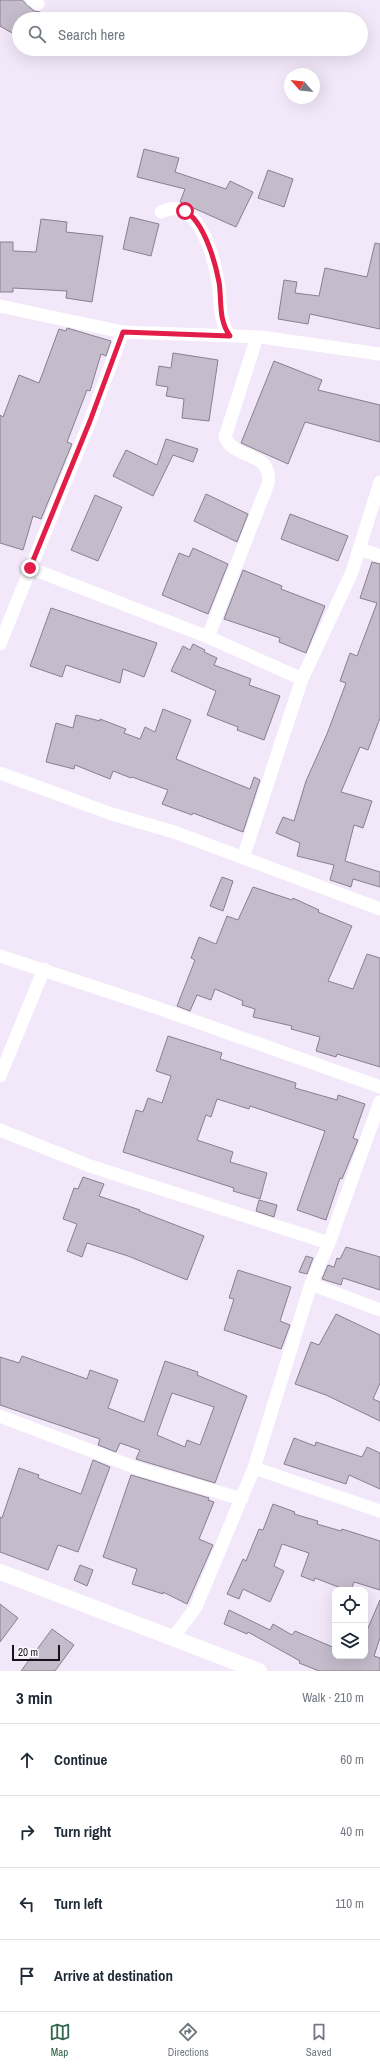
<!DOCTYPE html>
<meta charset="utf-8">
<style>
:root{--surface:#fff;--page:#f2f2f3;--text:#1f2937;--muted:#747a83;--line:#e0e1e3;--accent:#32674d}
body{margin:0;font-family:"Archivo Narrow",sans-serif;background:var(--page);color:var(--text)}
.controls{position:absolute;right:12px;bottom:12px;display:grid;overflow:hidden;border-radius:8px;box-shadow:0 4px 16px #0002}
.controls button{width:36px;height:36px;display:grid;place-items:center;padding:0;border:0;border-bottom:1px solid var(--line);background:var(--surface);color:var(--text);font:20px sans-serif}
.compass{position:absolute;left:284px;top:68px;width:36px;height:36px;border-radius:50%;background:var(--surface);box-shadow:0 4px 16px #0002;rotate:297deg}
.scale{position:absolute;left:12px;bottom:10px;width:48px;box-sizing:border-box;padding-left:4px;border:2px solid #171319;border-top:0;font-size:11px;line-height:14px;white-space:nowrap;color:#171319;-webkit-text-stroke:3px #fbf9fd;paint-order:stroke}
.stop{position:absolute;width:12px;height:12px;margin:-9px;border:3px solid #e11d48;border-radius:50%;background:#fff}
.stop.end{background:#e11d48;border-color:#fff;box-shadow:0 1px 4px #0008}
.list{margin:0;padding:0;list-style:none}
h2{display:flex;justify-content:space-between;align-items:center;height:52px;margin:0;padding:0 16px;font-size:17px}
h2 small{font-size:13px;font-weight:400;color:var(--muted)}
.list li{display:grid;grid-template-columns:26px 1fr auto;gap:12px;align-items:center;box-sizing:border-box;height:72px;padding:0 16px;border-top:1px solid var(--line)}
.list b{display:block;font-size:15px;white-space:nowrap}
.list em{font-size:13px;font-style:normal;color:var(--muted)}
.icon{flex:none;width:22px;height:22px;fill:none;stroke:currentColor;stroke-width:2;stroke-linecap:round;stroke-linejoin:round}
.map{position:relative;flex:none;width:380px;height:1671px;overflow:hidden}
.search{position:absolute;background:var(--surface);box-shadow:0 4px 16px #0002;left:12px;right:12px;top:12px;height:44px;display:flex;align-items:center;gap:10px;box-sizing:border-box;padding:0 14px;border-radius:22px;color:var(--muted);font-size:15px}
.sheet{height:340px;background:var(--surface)}
nav{display:flex;justify-content:space-around;align-items:center;box-sizing:border-box;height:56px;border-top:1px solid var(--line);background:var(--surface);font-size:11px;color:var(--muted)}
nav a{display:grid;justify-items:center;gap:2px}
nav .on{color:var(--accent)}
.map>svg:first-child{display:block}
.building{fill:#c4bbcb;stroke:#88808f;fill-rule:evenodd}
.lines{fill:none;stroke-linecap:round;stroke-linejoin:round}
.minor{stroke:#fff;stroke-width:13}
.tertiary{stroke:#fff;stroke-width:16}
.route{stroke:#e11d48;stroke-width:5}
</style>
<div class="map">
<svg width="380" height="1671" viewBox="0 0 380 1671">
<rect width="100%" height="100%" fill="#f2e8fa"/>
<path class="building" d="M0 0H22L34 11 40 12 52 19H19V37L0 26Z
M144 149 179 158 175 172 226 189 230 181 253 192 236 227 180 202 185 189 137 177Z
M268 170 293 179 284 207 258 198Z
M130 217 159 224 151 256 123 249Z
M41 219 67 222 66 232 103 236 92 302 66 298 67 291 13 288V292H0V242H13V251L36 252Z
M375 243 380 244V329L310 314 308 324 278 319 284 280 297 282 295 293 319 296 325 268 367 277Z
M67 328 111 341 106 356 101 354 90 391 87 390 67 442 72 444 41 519 33 516 23 550 0 543V415L3 417 19 375 39 383 59 329 66 331Z
M173 353 218 360 209 421 182 418 184 399 166 396 168 387 156 385 159 366 171 368Z
M274 361 322 380 318 390 380 405V442L305 422 288 464 241 443Z
M166 439 198 449 193 462 173 455 153 496 113 476 126 450 157 465Z
M206 494 248 514 237 542 194 521Z
M95 495 122 507 98 561 71 550Z
M290 514 348 536 338 561 281 539Z
M193 548 228 564 208 614 162 595 179 553 189 557Z
M372 562 380 564V718L368 750 360 747 341 792 372 801 363 828 354 825 345 861 380 872V887L353 879 351 887 330 880 334 865 297 856 300 843 276 833 283 817 294 821 306 781 327 734 346 683 340 681 350 653 357 656 377 603 360 598Z
M243 570 282 586 281 589 325 606 306 653 279 642 280 638 224 619Z
M51 608 157 643 144 677 123 669 120 683 66 665 62 677 30 666Z
M193 644 205 650 204 652 217 658 214 665 251 679 249 685 280 696 264 740 237 730 238 727 207 715 216 691 171 671 183 646 190 650Z
M163 709 191 720 176 759 250 789 254 777 260 780 243 832 193 813 192 815 162 804 168 790 132 777 131 778 113 771 110 779 75 765 74 769 46 762 56 723 73 728 76 715 100 721V719L126 729 124 733 140 739 145 727 155 732Z
M222 877 233 881 223 911 210 906Z
M253 887 292 900 293 898 319 910 318 912 352 926 328 981 353 989 367 954 380 958V1067L337 1054 336 1057 316 1051 320 1037 291 1029 292 1026 253 1017 255 1009 242 1005 243 1001 215 989 211 1000 197 995 190 1011 177 1006 195 960 191 958 199 937 216 944 227 916 238 920Z
M168 1036 222 1053 220 1059 296 1083 295 1088 337 1100 338 1095 365 1104 353 1138 358 1140 342 1179 340 1178 326 1220 297 1210 325 1131 250 1106 249 1109 217 1099 211 1117 206 1115 197 1140 233 1152 230 1162 267 1173 260 1199 233 1191 234 1188 123 1152 136 1110 143 1112 148 1098 162 1103 171 1076 156 1071Z
M83 1177 104 1184 99 1196 140 1210 139 1211 204 1236 187 1280 128 1256 87 1243 82 1257 67 1251 77 1224 63 1219 74 1188 78 1189Z
M259 1200 277 1205 274 1217 256 1211Z
M346 1247 380 1257V1290L343 1278 341 1285 322 1279 328 1265 334 1267 337 1258 340 1259Z
M306 1256 313 1258 307 1274 299 1272Z
M238 1270 291 1287 280 1321 290 1325 281 1349 224 1330 234 1299 229 1298Z
M336 1314 380 1335V1383L373 1399 380 1402V1421L326 1395 295 1384 311 1342 319 1345Z
M22 1356 87 1379 90 1370 118 1380 108 1408 144 1422 165 1361 198 1372 197 1375 247 1396 215 1483 136 1459 140 1450 120 1443 116 1452 98 1445 100 1439 0 1405V1357L19 1363ZM172 1393 214 1407 200 1445 187 1440 185 1447 157 1435Z
M294 1438 315 1446 316 1442 362 1457 367 1447 380 1453V1489L349 1475 346 1484 284 1464Z
M93 1460 110 1467 78 1552 58 1545 48 1570 0 1552V1517L2 1518 19 1468 39 1475 38 1478 81 1494Z
M131 1475 209 1498 208 1500 214 1502 199 1539 213 1545 187 1604 163 1592V1594L132 1584 137 1569 103 1557Z
M273 1504 295 1512 294 1514 318 1521 317 1524 341 1531 342 1529 380 1541V1590L354 1582 351 1590H346L315 1578 314 1581 301 1576 309 1553 282 1544 274 1566 284 1571 270 1602 243 1589 239 1599 227 1594 243 1559 246 1561 259 1529 263 1530Z
M80 1565 93 1570 87 1586 74 1580Z
M380 1600V1638L374 1656 380 1658V1671H319L299 1663 300 1661 248 1632 247 1634 224 1624 229 1610 270 1630 273 1624 292 1635 295 1631 335 1648V1656H365V1635Z
M0 1604 18 1618 0 1642Z
M52 1629 74 1645 55 1671H21Z"/>
<g class="lines">
<path class="minor" d="M32 0 38 4
M161 212C197 193 214 257 218 282 221 300 218 320 230 336
M0 306 123 332 261 337 380 354
M360 549 380 556
M30 568 208 637 302 679
M208 637 268 484C273 450 235 461 225 437L257 337
M0 644 90 421 123 332
M0 773 112 814 174 832 380 909
M243 858 302 679 352 572 380 482
M0 956 155 1007 380 1087
M0 1076 44 969
M0 1130 90 1166 329 1243
M311 1284 380 1310
M0 1416 139 1469 242 1499
M254 1468 380 1511
M173 1638 196 1607 254 1468 311 1284 329 1243 380 1102"/>
<path class="tertiary" d="M0 1572 259 1671"/>
</g>
<g class="lines">
<path class="route" d="M30 568 90 421 123 332 230 336C218 320 222 300 219 282 215 261 204 222 185 211"/>
</g>
</svg>
<div class="controls">
<button><svg class="icon" aria-label="locate" viewBox="0 0 24 24"><circle cx="12" cy="12" r="6"/><path d="M12 2v4M12 18v4M2 12h4M18 12h4"/></svg></button>
<button><svg class="icon" aria-label="layers" viewBox="0 0 24 24"><path d="M12 4l9 5-9 5-9-5zM3 14l9 5 9-5"/></svg></button>
</div>
<svg class="compass" viewBox="-18 -18 36 36"><path d="M0-13l5 13h-10z" fill="#e53935"/><path d="M0 13l5-13h-10z" fill="#747a83"/></svg>
<div class="scale">20 m</div>
<div class="stop" style="left:185px;top:211px"></div>
<div class="stop end" style="left:30px;top:568px"></div>
<div class="search"><svg class="icon" aria-label="search" viewBox="0 0 24 24"><circle cx="10" cy="10" r="6"/><path d="M15 15l6 6"/></svg>Search here</div>
</div>
<section class="sheet">
<h2>3 min<small>Walk · 210 m</small></h2>
<ul class="list">
<li><svg class="icon" aria-label="ahead" viewBox="0 0 24 24"><path d="M12 20V5M6 11l6-6 6 6"/></svg><div><b>Continue</b></div><em>60 m</em></li>
<li><svg class="icon" aria-label="right" viewBox="0 0 24 24"><path d="M7 20v-9h11M14 6l5 5-5 5"/></svg><div><b>Turn right</b></div><em>40 m</em></li>
<li><svg class="icon" aria-label="left" viewBox="0 0 24 24"><path d="M17 20v-9H6M10 6l-5 5 5 5"/></svg><div><b>Turn left</b></div><em>110 m</em></li>
<li><svg class="icon" aria-label="arrive" viewBox="0 0 24 24"><path d="M6 21V4h12l-3 4 3 4H6"/></svg><div><b>Arrive at destination</b></div></li>
</ul>
</section>
<nav>
<a class="on"><svg class="icon" aria-label="map" viewBox="0 0 24 24"><path d="M3 6l6-2 6 2 6-2v14l-6 2-6-2-6 2zM9 4v14M15 6v14"/></svg>Map</a>
<a><svg class="icon" aria-label="directions" viewBox="0 0 24 24"><path d="M12 3l9 9-9 9-9-9zM9 14v-3h6M13 9l2 2-2 2"/></svg>Directions</a>
<a><svg class="icon" aria-label="saved" viewBox="0 0 24 24"><path d="M7 4h10v16l-5-4-5 4z"/></svg>Saved</a>
</nav>
